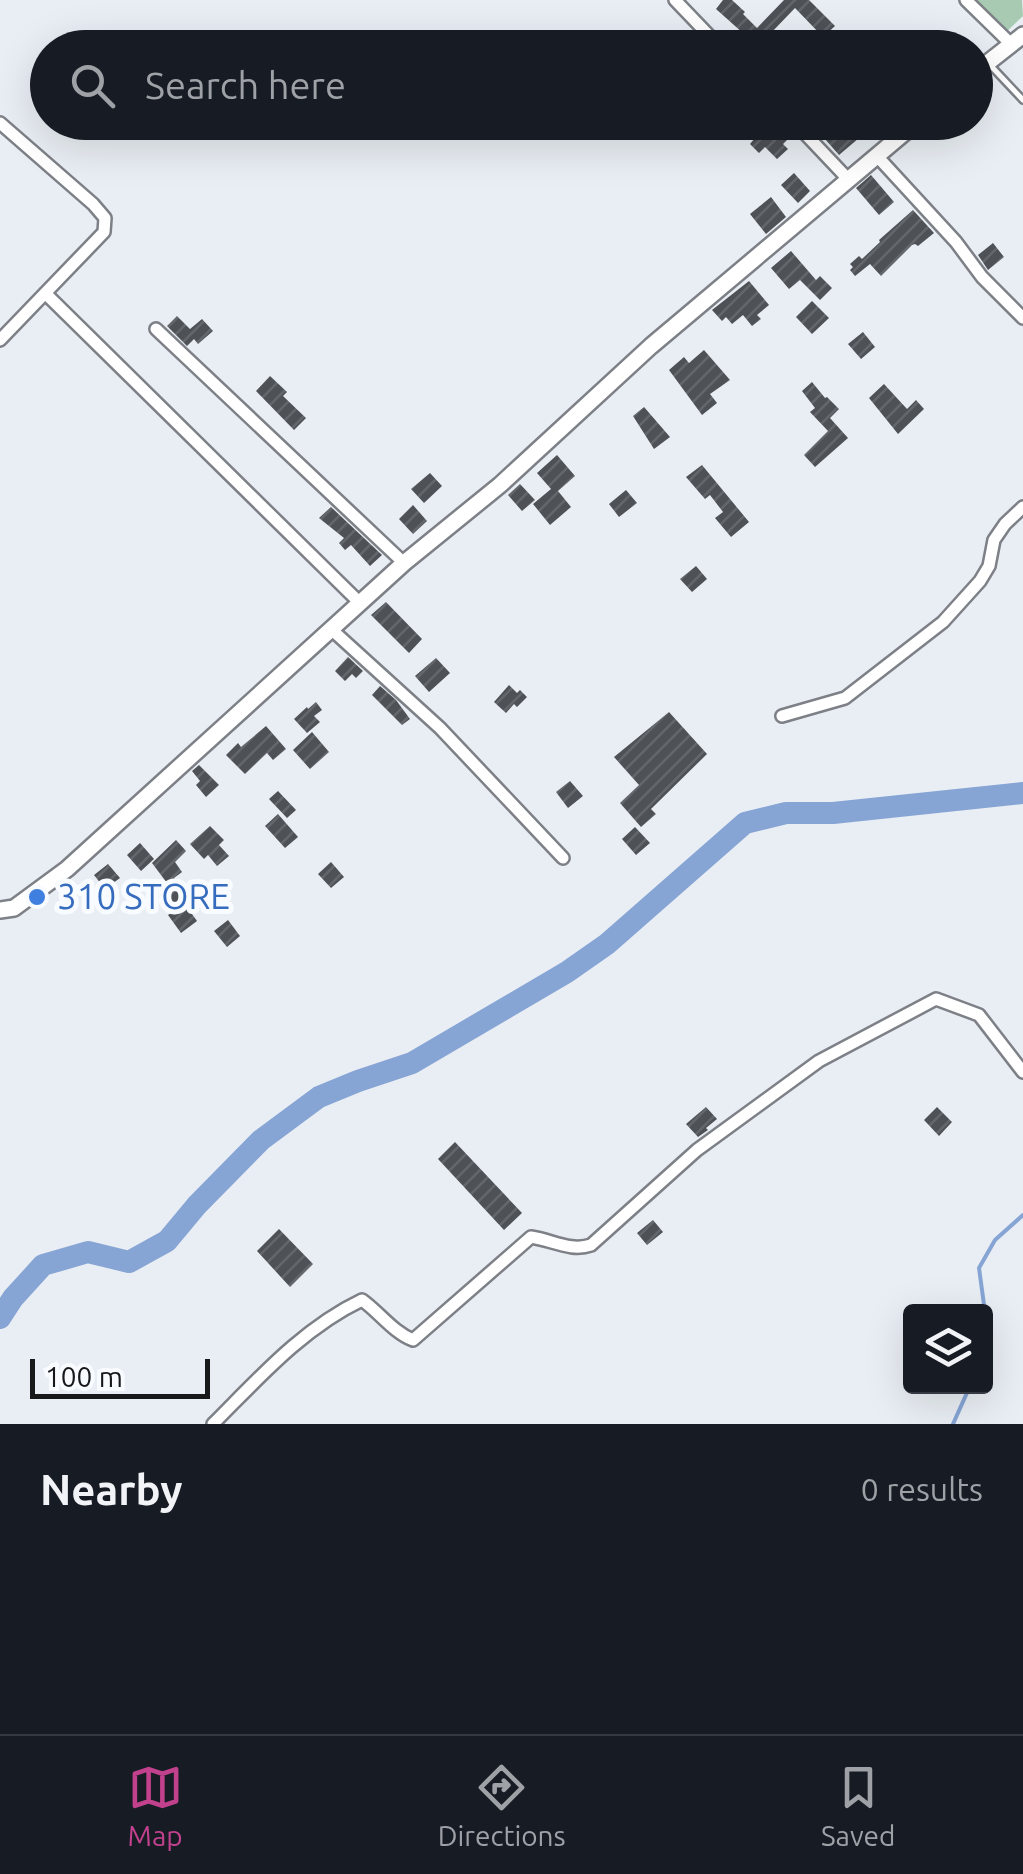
<!DOCTYPE html>
<style>
:root{--surface:#171b24;--page:#242831;--text:#f1f3f6;--muted:#9ea1a6;--line:#363941;--accent:#c1418d}
body{margin:0;font-family:Ubuntu,sans-serif;background:var(--page);color:var(--text)}
.controls{position:absolute;right:30px;bottom:30px;display:grid;overflow:hidden;border-radius:10px;box-shadow:0 10px 40px #0002}
.controls button{width:90px;height:90px;display:grid;place-items:center;padding:0;border:0;border-bottom:2px solid var(--line);background:var(--surface);color:var(--text);font:50px sans-serif}
.scale{position:absolute;left:30px;bottom:25px;width:180px;box-sizing:border-box;padding-left:10px;border:5px solid #16181a;border-top:0;font-size:28px;line-height:35px;white-space:nowrap;color:#16181a;-webkit-text-stroke:8px #f8fbff;paint-order:stroke}
.list{margin:0;padding:0;list-style:none}
h2{display:flex;justify-content:space-between;align-items:center;height:130px;margin:0;padding:0 40px;font-size:42px}
h2 small{font-size:32px;font-weight:400;color:var(--muted)}
.icon{flex:none;width:55px;height:55px;fill:none;stroke:currentColor;stroke-width:2;stroke-linecap:round;stroke-linejoin:round}
.map{position:relative;flex:none;width:1023px;height:1424px;overflow:hidden}
.search{position:absolute;background:var(--surface);box-shadow:0 10px 40px #0002;left:30px;right:30px;top:30px;height:110px;display:flex;align-items:center;gap:25px;box-sizing:border-box;padding:0 35px;border-radius:55px;color:var(--muted);font-size:38px}
.sheet{height:310px;background:var(--surface)}
nav{display:flex;justify-content:space-around;align-items:center;box-sizing:border-box;height:140px;border-top:2px solid var(--line);background:var(--surface);font-size:28px;color:var(--muted)}
nav a{display:grid;justify-items:center;gap:5px}
nav .on{color:var(--accent)}
.map>svg:first-child{display:block}
.garden{fill:#a8cab2}
.lines{fill:none;stroke-linecap:round;stroke-linejoin:round}
.stream{stroke:#86a4d4;stroke-width:4}
.river{stroke:#86a4d4;stroke-width:22}
.building{fill:url(#building-hatch)}
.lane-casing{stroke:#7d8086;stroke-width:10}
.street-casing{stroke:#7d8086;stroke-width:16}
.secondary-casing{stroke:#7d8086;stroke-width:20}
.lane{stroke:#fff;stroke-width:5}
.street{stroke:#fff;stroke-width:11}
.secondary{stroke:#fff;stroke-width:15}
.shop-dot{fill:#3f7fe0;stroke:#f8fbff;stroke-width:4}
.labels{text-anchor:middle;stroke-width:10;stroke-linejoin:round;paint-order:stroke}
.shop-label{font-size:35px;fill:#366cbe;stroke:#f8fbff;text-anchor:start}
</style>
<div class="map">
<svg width="1023" height="1424" viewBox="0 0 1023 1424">
<defs>
<pattern id="building-hatch" width="6" height="6" patternUnits="userSpaceOnUse" patternTransform="scale(2.5)"><rect width="6" height="6" fill="#4e5257"/><path d="M-1 1l2-2M0 6l6-6M5 7l2-2" fill="none" stroke="#63676b"/></pattern>
</defs>
<rect width="100%" height="100%" fill="#e9eef4"/>
<path class="garden" d="M973 0H1022L1023 16 1005 33Z"/>
<g class="lines">
<path class="stream" d="M985 1312 979 1268 995 1240 1023 1215
M986 1327V1356
M953 1424 970 1386"/>
<path class="river" d="M0 1318 13 1298 43 1265 88 1252 129 1262 167 1241 197 1205 261 1140 319 1097 358 1081 412 1063 567 972 607 944 745 823 786 813H833L1023 793"/>
</g>
<path class="building" d="M723 0H732L745 12 743 14 757 28 784 0H809L835 26 823 37 795 8 770 34 777 41 771 48H732L744 34 716 9Z
M676 122H711L695 140Z
M768 122H785L793 134 783 144 788 149 777 159 765 147 759 153 750 144Z
M830 122H845L859 138 839 155 825 139 836 130Z
M794 173 810 191 798 203 781 185Z
M871 175 894 202 879 215 856 188Z
M771 197 786 217 766 234 750 214Z
M913 210 934 233 918 246 915 244 912 245 881 276 870 264 855 276 850 270 853 267 850 264 859 256 862 259 880 242 879 240Z
M993 243 1004 257 988 270 978 255Z
M791 251 816 280 820 276 832 288 820 300 800 280 789 289 771 268Z
M749 281 769 305 757 315 761 319 752 326 743 315 732 324 726 317 722 321 712 310Z
M812 301 829 318 812 334 796 317Z
M177 316 190 329 202 319 213 331 198 344 194 339 187 346 167 326Z
M863 332 875 347 861 359 848 344Z
M704 350 730 380 710 394 717 403 702 415 669 370 684 357 689 363Z
M270 376 287 392 283 396 306 418 294 430 256 391Z
M812 382 825 398 827 397 839 409 830 418 848 438 815 467 804 455 828 431 810 412 815 408 802 391Z
M884 384 907 409 916 400 924 409 898 434 869 398Z
M644 407 670 437 654 449 633 416Z
M557 455 575 476 558 491 571 507 550 525 533 504 551 489 537 473Z
M702 465 749 522 731 537 715 518 723 512 710 495 705 499 686 477Z
M430 473 442 486 424 503 411 489Z
M520 484 535 500 522 511 508 495Z
M626 490 637 503 619 517 609 504Z
M413 505 427 521 413 534 399 519Z
M331 507 382 555 370 566 351 545 345 550 339 543 344 538 319 518Z
M696 566 707 579 692 592 680 579Z
M386 602 422 639 409 653 371 615Z
M348 657 363 671 356 678 352 674 345 681 335 671Z
M436 658 450 673 429 692 415 676Z
M509 685 517 693 520 690 527 697 517 707 514 704 506 713 494 702Z
M380 686 396 700 410 719 402 725 372 695Z
M316 702 322 710 314 716 320 722 307 733 294 719 307 707 308 709Z
M669 712 707 754 651 809 656 814 641 827 620 803 639 785 614 757Z
M266 726 286 749 273 760 267 753 245 774 226 755 238 743 241 747Z
M312 732 329 752 310 769 293 750Z
M199 765 219 785 206 797 196 785 200 781 192 771Z
M570 781 583 796 568 808 556 792Z
M278 791 296 810 287 818 269 799Z
M278 814 298 837 285 848 265 826Z
M210 826 224 840 219 845 229 856 217 866 208 855 204 859 190 844Z
M635 827 650 843 636 855 622 839Z
M176 840 186 851 175 862 182 872 174 878 188 896 182 900 197 921 181 933 168 915 171 913 158 896 170 887 152 863Z
M140 843 154 859 141 871 127 855Z
M331 862 344 877 331 888 318 874Z
M108 864 120 878 105 889 94 875Z
M228 920 240 936 227 947 214 931Z
M706 1107 717 1119 706 1128 708 1130 698 1137 686 1124Z
M937 1107 952 1122 939 1136 924 1120Z
M455 1142 522 1213 504 1230 438 1159Z
M653 1220 663 1232 647 1245 637 1233Z
M279 1229 313 1264 290 1287 257 1251Z"/>
<g class="lines">
<g class="lane-casing">
<path id="lane" d="M991 66 1023 100"/>
</g>
<g class="street-casing">
<path id="street" d="M675 0 721 48
M966 0 1011 44
M794 122 848 179
M0 123 93 204 105 218 104 232 0 340
M876 155 956 242 982 277 1023 318
M45 293 360 603
M156 329 404 563
M331 629 440 728 563 858
M782 716 845 698 943 622 980 581 989 566 994 540 1005 524 1023 507
M213 1424C258 1379 303 1328 362 1300 380 1313 393 1332 413 1340L531 1237C552 1240 571 1252 591 1245L697 1150 819 1061 936 999 979 1015 1023 1072"/>
</g>
<g class="secondary-casing">
<path id="secondary" d="M976 72 1023 35
M0 910 14 908 67 869 404 563 500 485 651 346 917 122"/>
</g>
<use href="#lane" class="lane"/>
<use href="#street" class="street"/>
<use href="#secondary" class="secondary"/>
</g>
<circle class="shop-dot" cx="37" cy="897" r="10"/>
<g class="labels">
<g class="shop-label">
<text x="57" y="909">310 STORE</text>
</g>
</g>
</svg>
<div class="controls">
<button><svg class="icon" aria-label="layers" viewBox="0 0 24 24"><path d="M12 4l9 5-9 5-9-5zM3 14l9 5 9-5"/></svg></button>
</div>
<div class="scale">100 m</div>
<div class="search"><svg class="icon" aria-label="search" viewBox="0 0 24 24"><circle cx="10" cy="10" r="6"/><path d="M15 15l6 6"/></svg>Search here</div>
</div>
<section class="sheet">
<h2>Nearby<small>0 results</small></h2>
<ul class="list">
</ul>
</section>
<nav>
<a class="on"><svg class="icon" aria-label="map" viewBox="0 0 24 24"><path d="M3 6l6-2 6 2 6-2v14l-6 2-6-2-6 2zM9 4v14M15 6v14"/></svg>Map</a>
<a><svg class="icon" aria-label="directions" viewBox="0 0 24 24"><path d="M12 3l9 9-9 9-9-9zM9 14v-3h6M13 9l2 2-2 2"/></svg>Directions</a>
<a><svg class="icon" aria-label="saved" viewBox="0 0 24 24"><path d="M7 4h10v16l-5-4-5 4z"/></svg>Saved</a>
</nav>
